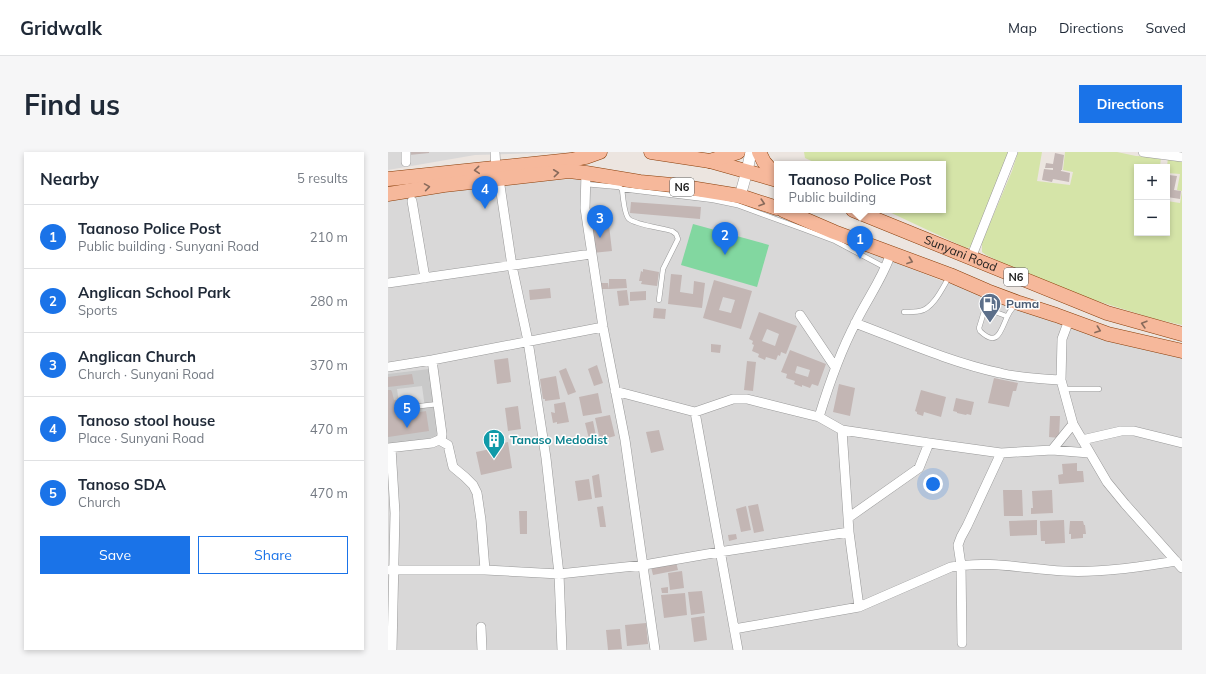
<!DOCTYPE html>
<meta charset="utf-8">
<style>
:root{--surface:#fff;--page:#f6f6f7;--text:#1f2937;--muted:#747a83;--line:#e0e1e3;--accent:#1a73e8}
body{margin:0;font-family:Mulish,sans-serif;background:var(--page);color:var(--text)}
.controls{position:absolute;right:12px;top:12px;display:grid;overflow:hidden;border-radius:0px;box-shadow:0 2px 6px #0003}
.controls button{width:36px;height:36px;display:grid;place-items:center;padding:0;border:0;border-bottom:1px solid var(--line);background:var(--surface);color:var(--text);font:20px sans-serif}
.you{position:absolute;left:545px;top:332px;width:14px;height:14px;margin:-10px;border:3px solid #fff;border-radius:50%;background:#1a73e8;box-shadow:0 0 0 6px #1a73e833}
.badge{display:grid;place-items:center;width:26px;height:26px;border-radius:50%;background:var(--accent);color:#fff;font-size:13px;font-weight:700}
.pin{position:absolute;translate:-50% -33px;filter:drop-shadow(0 1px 2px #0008)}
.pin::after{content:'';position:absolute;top:21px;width:14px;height:12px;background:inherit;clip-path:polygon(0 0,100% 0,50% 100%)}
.popup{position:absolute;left:386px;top:9px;width:172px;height:52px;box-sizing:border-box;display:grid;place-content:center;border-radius:0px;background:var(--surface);filter:drop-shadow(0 1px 3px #0005);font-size:13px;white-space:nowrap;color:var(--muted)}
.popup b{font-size:15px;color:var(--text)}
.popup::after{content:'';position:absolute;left:50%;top:100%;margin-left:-8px;border:8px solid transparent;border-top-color:var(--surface)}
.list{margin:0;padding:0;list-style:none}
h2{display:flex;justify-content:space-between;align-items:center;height:52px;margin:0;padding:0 16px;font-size:17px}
h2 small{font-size:13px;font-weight:400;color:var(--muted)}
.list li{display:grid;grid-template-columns:26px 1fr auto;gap:12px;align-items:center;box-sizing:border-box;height:64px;padding:0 16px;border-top:1px solid var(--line)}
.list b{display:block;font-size:15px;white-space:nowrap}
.list p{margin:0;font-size:13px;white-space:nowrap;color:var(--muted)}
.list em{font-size:13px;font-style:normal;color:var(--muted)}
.actions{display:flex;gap:8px;padding:12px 16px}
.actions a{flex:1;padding:9px 0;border:1px solid var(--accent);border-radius:0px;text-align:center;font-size:14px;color:var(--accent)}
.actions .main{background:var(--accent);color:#fff}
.map{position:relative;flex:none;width:794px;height:498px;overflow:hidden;border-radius:0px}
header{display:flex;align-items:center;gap:24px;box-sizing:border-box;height:56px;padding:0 20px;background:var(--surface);border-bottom:1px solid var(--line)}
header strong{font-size:19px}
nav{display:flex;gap:22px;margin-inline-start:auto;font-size:14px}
.intro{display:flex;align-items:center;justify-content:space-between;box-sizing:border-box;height:96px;padding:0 24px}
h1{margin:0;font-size:28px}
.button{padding:10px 18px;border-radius:0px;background:var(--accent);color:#fff;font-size:14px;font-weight:700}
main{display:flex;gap:24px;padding:0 24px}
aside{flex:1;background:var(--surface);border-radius:0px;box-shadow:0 2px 6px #0003}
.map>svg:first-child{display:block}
.residential{fill:#d9d8d8}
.religious{fill:#c9c9c9}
.grass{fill:#d5e4a8}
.pitch{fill:#82d7a0}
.parking{fill:#dbdbdb}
.building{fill:#c3b6b4;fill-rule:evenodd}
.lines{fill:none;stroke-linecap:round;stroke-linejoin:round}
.service-casing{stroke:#989898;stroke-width:5.5}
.minor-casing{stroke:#989898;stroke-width:10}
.tertiary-casing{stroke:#989898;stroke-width:12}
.primary-casing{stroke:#893d08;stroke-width:15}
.service{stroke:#fff;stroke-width:4.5}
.minor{stroke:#fff;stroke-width:9}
.tertiary{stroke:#fff;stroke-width:11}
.primary{stroke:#f6b89b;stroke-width:14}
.oneway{stroke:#886a5b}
.labels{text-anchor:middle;stroke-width:3;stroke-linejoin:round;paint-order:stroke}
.shield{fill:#fff;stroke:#5f5f5f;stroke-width:1}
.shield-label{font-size:11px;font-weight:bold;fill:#1b1b1b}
.street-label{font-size:12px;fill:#1b1b1b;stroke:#fff}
.service-label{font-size:12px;font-weight:bold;fill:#4e5e75;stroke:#fff;text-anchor:start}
.culture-label{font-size:12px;font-weight:bold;fill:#0d838f;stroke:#fff;text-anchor:start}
</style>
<header>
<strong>Gridwalk</strong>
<nav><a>Map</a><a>Directions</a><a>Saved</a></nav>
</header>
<div class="intro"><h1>Find us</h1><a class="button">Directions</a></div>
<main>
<aside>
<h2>Nearby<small>5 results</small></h2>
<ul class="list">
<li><span class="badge">1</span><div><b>Taanoso Police Post</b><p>Public building · Sunyani Road</p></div><em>210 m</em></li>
<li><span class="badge">2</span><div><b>Anglican School Park</b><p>Sports</p></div><em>280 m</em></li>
<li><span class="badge">3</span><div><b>Anglican Church</b><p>Church · Sunyani Road</p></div><em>370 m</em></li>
<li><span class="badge">4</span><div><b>Tanoso stool house</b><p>Place · Sunyani Road</p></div><em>470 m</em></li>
<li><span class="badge">5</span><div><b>Tanoso SDA</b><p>Church</p></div><em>470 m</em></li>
</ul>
<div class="actions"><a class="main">Save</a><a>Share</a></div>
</aside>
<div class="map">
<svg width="794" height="498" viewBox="0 0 794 498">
<rect width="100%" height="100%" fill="#ece5e0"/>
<path class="residential" d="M0 0H190L87 3 0 18Z
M208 27 341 47 430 79 554 129 794 204V498H0V48L135 28Z"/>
<path class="religious" d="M41 217 49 285 0 292V222Z"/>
<path class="grass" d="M416 0H621L584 95 578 96 497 58H555V12H430L417 6Z
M630 0H654L649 29 682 33 685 20 675 18 677 0H729L748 4 773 5 772 15H749V81H779V49L792 51 794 39 789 38 792 22 779 21V15L780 5 794 7V173L767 167 677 139 637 122 598 103 594 100V90L624 19Z"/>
<path class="pitch" d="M305 72 381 93 369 135 293 113Z"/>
<path class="parking" d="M34 234 37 256 12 259 9 237Z"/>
<path class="building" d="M21 0H41V1L21 3Z
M667 1 676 3 674 18H673V19L682 21 681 30 665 27 664 30 654 28 656 17 665 18V16H657L658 11 665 12Z
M781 23 789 24 786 38 793 39 792 47 779 45V37H781V35L780 34Z
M243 50 313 55 312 67 242 61Z
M219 56 224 99 204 101 202 58Z
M255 117 271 120 269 134 253 132 254 129H251L253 119 255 120Z
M283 122 294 123 292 140 305 142 306 129 317 131 314 156 280 152Z
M221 127H238L239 136 221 137Z
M326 128 364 139 353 177 315 166ZM335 145 347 148 343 161 331 158Z
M211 131H220L221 137H211Z
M162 136 163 146 142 148 141 138Z
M239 138 241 153 231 154 229 139Z
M258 139V148L242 149V140Z
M266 156 278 157 277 167 265 166Z
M371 160 409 174 398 202 393 200 392 204 390 203 388 208 378 205 377 208 370 205 371 202 364 199 366 193 364 192 365 189 361 187ZM379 177 391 182 387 194 374 189Z
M323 192 333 193 332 201 323 200Z
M402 198 438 212 430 234 424 232 422 236 414 233V235L406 232 407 229 398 226 399 222 393 220ZM409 214 422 218 420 225 407 221Z
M120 206 123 230 109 232 106 208Z
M359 209 368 210 365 239 356 238Z
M209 213 215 231 206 234 200 217Z
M178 216 188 240 180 243 171 219Z
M24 222 26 232 0 235V225Z
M168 224 172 247 157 249V247H155L152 227Z
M606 226 630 231 628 239H625L621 255 600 251Z
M451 232 467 236 462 264 445 260Z
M0 238H3L4 240 6 248H8L9 254H6L8 264 38 259 41 279 0 285Z
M533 238 558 245 553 265 536 260 535 264 529 262V260L527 259Z
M210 241 214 261 195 264 191 245Z
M568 246 586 250 583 263 579 262 578 263 569 261V260L565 259Z
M177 250 181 270 169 272V270L165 271 163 260 167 261 166 252Z
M130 254 133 277 120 279 117 256Z
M222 263 227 284 212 288 207 266Z
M662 264H672L671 286 661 285Z
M205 269 209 289 202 291 197 271Z
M271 278 276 298 263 301 258 280Z
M120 290 124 316 93 323 88 300 112 295 111 292Z
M689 311V319H695L696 330 671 332 670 323 675 322 674 312Z
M211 322 214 345 207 346 204 324Z
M201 327 204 347 190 349 187 329Z
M615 338H634L635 364H616Z
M664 338 665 361 643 362V356H645L644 339Z
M370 352 376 379 366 381 360 354Z
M215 354 218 375H212L209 355Z
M358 354 363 378 353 380 348 357Z
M131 359H139V382H132Z
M649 368V383L622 384 621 369Z
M676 368 677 391 657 392V389H653L652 369Z
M682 369H695L696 373H697L698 382H695V386L683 387V382H681Z
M348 382 349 387 341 389 340 383Z
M288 410 290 418 265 423 263 415Z
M294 419 296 436 282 438 280 421Z
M280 435V441H274L273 436Z
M314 439 317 461 303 463 300 440Z
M297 441 299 463 276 466 273 443Z
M316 464 319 488 306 490 303 466Z
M258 471 260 492 239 494 237 473Z
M232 477 234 497 220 498 218 478Z"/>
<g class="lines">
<g class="service-casing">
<path id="service" d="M197 32 231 35 234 37C235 44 236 63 241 67 248 73 275 76 284 79L288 82 290 87 275 117 271 148
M234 37 325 48 349 53 415 77 447 89 498 116
M598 142V153L591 176 592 179C616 202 613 162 628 153
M597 156 618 164
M516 160C521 160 527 160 532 159 545 157 555 135 561 125
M675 237H711
M15 256 50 252"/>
</g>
<g class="minor-casing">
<path id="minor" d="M18 0V10
M107 0 108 16
M755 0 794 5
M198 21 197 56 215 175 237 288 267 498
M111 27 124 114 140 189 158 306 171 422 174 498
M24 49 37 126
M583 106 625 0
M0 131 203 102
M412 163 447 215
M681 168 674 187 673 228 685 272 719 330 737 352 794 416
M467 171C515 189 562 210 612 221 632 226 653 227 673 228
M0 215 44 208 215 175
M227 239 307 260 345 247H359L431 265 454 278 541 291 613 301 664 298 701 301
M307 260 350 498
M431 265C441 232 452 200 468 170 479 147 495 126 503 101
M454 278 461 380 471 455
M694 288 733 279H746L794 291
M53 289 60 293 65 315 77 325 85 333 89 341 93 368 97 418
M0 296 44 291 51 288 53 289 54 282 44 208
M3 296 7 361 4 498
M664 298 685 272
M460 366 531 316 541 291
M0 418H97L171 422 256 413 331 400 461 380
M93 475 94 498
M346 477 471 455 563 415C600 408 638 417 675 419 713 421 751 415 788 409
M574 491 573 413 570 393 573 385 579 374 613 301"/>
</g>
<g class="tertiary-casing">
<path id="tertiary" d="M352 44 359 19 363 0"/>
</g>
<g class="primary-casing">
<g id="primary">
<path d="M263 0 322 9 389 28"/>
<path d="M371 0 376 10 389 25"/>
<path d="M322 9 350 0"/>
<path d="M0 27 183 8 198 5 212 0"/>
<path d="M0 42 56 33 181 19 198 21 252 30 284 33 352 44 389 56"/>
<path d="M395 58 446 80 562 123 599 139 631 151 668 163 720 182 794 199"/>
<path id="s1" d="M465 58 719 161 794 182"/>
</g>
</g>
<use href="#service" class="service"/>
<use href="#minor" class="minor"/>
<use href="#tertiary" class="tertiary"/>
<use href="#primary" class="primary"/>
</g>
<defs><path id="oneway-chevron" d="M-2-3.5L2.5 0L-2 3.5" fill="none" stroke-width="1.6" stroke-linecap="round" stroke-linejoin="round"/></defs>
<g class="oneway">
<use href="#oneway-chevron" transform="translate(89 18) rotate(175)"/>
<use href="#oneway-chevron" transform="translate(168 21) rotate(-6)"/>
<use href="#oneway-chevron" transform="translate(39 35) rotate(-9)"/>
<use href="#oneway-chevron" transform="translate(374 51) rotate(18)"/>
<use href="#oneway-chevron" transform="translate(522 109) rotate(20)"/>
<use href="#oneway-chevron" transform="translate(756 172) rotate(-164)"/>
<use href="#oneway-chevron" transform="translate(710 178) rotate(20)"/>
</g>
<defs>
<g id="fuel-pin" transform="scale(1.15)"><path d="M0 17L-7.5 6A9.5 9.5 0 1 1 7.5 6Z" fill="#5c6f8a" stroke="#fff"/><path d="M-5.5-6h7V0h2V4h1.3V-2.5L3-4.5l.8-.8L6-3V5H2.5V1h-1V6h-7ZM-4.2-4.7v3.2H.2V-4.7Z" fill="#fff"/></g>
<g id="building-pin" transform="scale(1.15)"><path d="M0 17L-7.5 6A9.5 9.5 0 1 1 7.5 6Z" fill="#0f9aa8" stroke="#fff"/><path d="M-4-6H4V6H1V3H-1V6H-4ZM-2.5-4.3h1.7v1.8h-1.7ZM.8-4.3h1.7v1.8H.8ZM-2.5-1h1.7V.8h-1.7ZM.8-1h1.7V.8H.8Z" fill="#fff"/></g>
</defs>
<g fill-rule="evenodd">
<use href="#fuel-pin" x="602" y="152"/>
<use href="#building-pin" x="106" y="288"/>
</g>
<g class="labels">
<g class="shield">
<rect x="282" y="26" width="24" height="18" rx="3"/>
<rect x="616" y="116" width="24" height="18" rx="3"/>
</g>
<g class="shield-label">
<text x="294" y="39">N6</text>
<text x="628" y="129">N6</text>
</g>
<g class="street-label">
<text dy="4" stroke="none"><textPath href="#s1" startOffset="116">Sunyani Road</textPath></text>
</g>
<g class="service-label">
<text x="618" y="156">Puma</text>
</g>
<g class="culture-label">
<text x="122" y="292">Tanaso Medodist</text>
</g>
</g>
</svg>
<div class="controls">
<button>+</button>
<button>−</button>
</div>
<div class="you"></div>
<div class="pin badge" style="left:472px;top:107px">1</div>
<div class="popup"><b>Taanoso Police Post</b>Public building</div>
<div class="pin badge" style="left:337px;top:103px">2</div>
<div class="pin badge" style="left:212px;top:86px">3</div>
<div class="pin badge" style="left:97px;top:57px">4</div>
<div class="pin badge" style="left:19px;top:276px">5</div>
</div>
</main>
